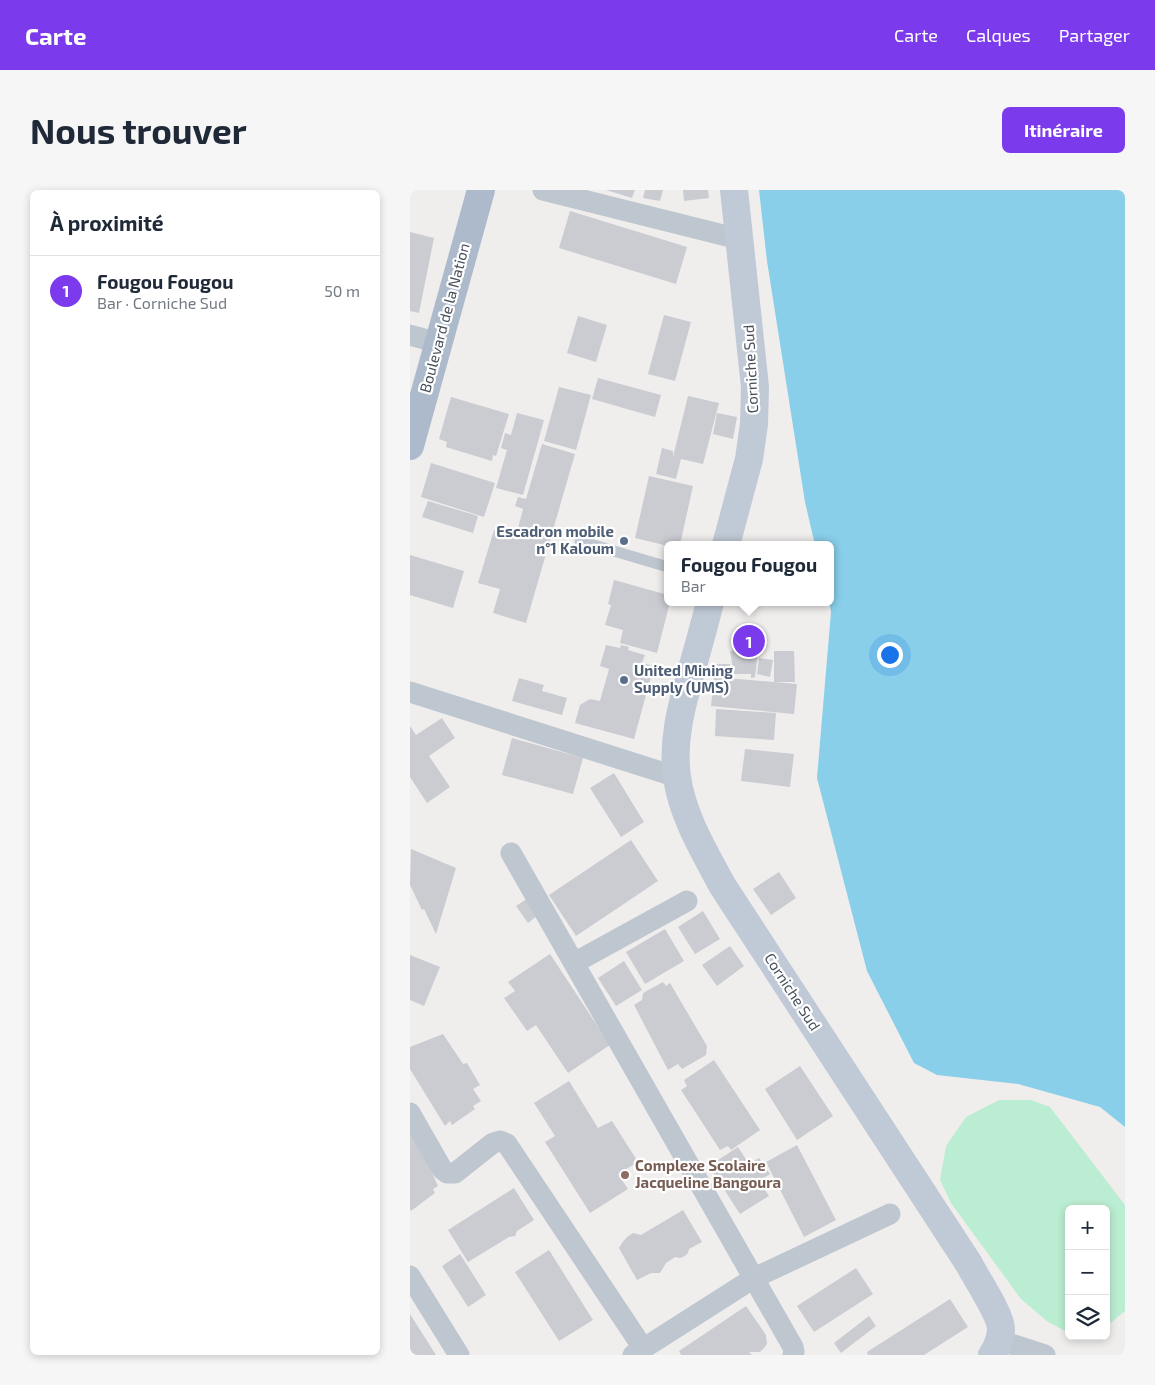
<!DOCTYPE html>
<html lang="fr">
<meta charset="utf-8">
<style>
:root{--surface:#fff;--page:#f6f6f7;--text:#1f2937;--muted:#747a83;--line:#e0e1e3;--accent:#7c3aed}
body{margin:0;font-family:"Exo 2",sans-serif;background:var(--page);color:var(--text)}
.controls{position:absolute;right:15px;bottom:15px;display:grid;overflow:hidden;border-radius:8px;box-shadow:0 2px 8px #0003}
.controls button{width:45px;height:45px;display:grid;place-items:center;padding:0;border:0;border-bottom:1px solid var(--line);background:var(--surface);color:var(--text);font:25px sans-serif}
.you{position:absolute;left:479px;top:464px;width:18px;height:18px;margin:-12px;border:4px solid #fff;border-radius:50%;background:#1a73e8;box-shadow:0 0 0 8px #1a73e833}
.badge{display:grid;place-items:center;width:32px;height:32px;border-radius:50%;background:var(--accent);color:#fff;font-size:16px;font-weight:700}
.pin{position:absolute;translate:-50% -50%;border:2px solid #fff;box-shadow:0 1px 5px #0006}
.popup{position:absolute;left:254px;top:351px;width:170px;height:65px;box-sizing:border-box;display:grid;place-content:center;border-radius:8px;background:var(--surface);filter:drop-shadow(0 1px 4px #0005);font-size:16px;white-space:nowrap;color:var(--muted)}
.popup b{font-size:19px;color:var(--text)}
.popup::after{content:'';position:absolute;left:50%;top:100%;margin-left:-10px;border:10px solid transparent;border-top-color:var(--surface)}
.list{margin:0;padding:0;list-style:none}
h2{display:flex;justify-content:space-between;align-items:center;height:65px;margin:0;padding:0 20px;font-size:21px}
h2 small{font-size:16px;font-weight:400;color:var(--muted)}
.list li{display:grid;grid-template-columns:32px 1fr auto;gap:15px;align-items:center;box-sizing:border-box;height:70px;padding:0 20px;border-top:1px solid var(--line)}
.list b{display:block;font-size:19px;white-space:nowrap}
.list p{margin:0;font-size:16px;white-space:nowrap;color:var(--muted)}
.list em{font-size:16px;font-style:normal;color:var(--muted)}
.icon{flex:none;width:28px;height:28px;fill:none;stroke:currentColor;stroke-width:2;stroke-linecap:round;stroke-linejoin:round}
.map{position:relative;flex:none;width:715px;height:1165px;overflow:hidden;border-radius:8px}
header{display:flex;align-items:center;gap:30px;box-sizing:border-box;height:70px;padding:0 25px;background:var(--accent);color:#fff}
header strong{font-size:24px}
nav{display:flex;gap:28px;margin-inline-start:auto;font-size:18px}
.intro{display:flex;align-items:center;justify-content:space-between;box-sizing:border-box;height:120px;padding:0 30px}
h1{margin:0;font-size:35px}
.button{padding:12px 22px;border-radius:8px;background:var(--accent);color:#fff;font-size:18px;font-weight:700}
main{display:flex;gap:30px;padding:0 30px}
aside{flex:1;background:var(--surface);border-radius:8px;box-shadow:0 2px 8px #0003}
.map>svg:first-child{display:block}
.green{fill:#bbedd2}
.water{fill:#89cfe9}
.building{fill:#caccd2}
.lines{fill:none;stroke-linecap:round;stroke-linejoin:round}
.service{stroke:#bec6cf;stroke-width:11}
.minor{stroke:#bec6cf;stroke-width:21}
.secondary{stroke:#c0c9d6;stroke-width:28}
.primary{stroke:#adbacc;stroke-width:28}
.service-dot{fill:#5c6f8a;stroke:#fff;stroke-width:2}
.education-dot{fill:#8d6e63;stroke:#fff;stroke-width:2}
.labels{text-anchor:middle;stroke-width:4.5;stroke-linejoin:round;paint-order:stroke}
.street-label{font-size:15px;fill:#464f5a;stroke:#fff}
.service-label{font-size:15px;font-weight:bold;fill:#4e5e75;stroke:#fff;text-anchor:end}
.education-label{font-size:15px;font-weight:bold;fill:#785e54;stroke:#fff;text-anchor:start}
</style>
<header>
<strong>Carte</strong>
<nav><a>Carte</a><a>Calques</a><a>Partager</a></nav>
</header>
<div class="intro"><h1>Nous trouver</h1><a class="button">Itinéraire</a></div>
<main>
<aside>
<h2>À proximité<small></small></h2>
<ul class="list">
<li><span class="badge">1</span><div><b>Fougou Fougou</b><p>Bar · Corniche Sud</p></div><em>50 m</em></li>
</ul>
</aside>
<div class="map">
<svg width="715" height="1165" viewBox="0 0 715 1165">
<rect width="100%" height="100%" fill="#f0eded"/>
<path class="green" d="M589 910H621L640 917 715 1015V1121L698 1135 696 1136V1019H659V1143L638 1132 611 1109 541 1013 530 990 536 956 556 927Z"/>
<path class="water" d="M349 0H715V937L690 917 608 894 527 885 504 873 457 781 407 588 421 422 419 412H420V355H405L395 312 357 71Z"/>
<path class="building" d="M196 0H225L222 8Z
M235 0H253L250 11 233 8Z
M273 0H298L299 8 274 11Z
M160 21 277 57 266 94 149 58Z
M0 42 24 48 9 123 0 121Z
M254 125 281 132 265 191 238 184Z
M168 126 197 135 186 172 157 163Z
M188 188 251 205 245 227 182 209Z
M149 197 181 205 166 260 134 251Z
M278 206 309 213 293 274 271 269 266 289 246 284 252 258 263 261V267Z
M41 207 99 224 86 266 83 265 82 271 36 257 37 252 29 249Z
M107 223 134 230 113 305 86 298 97 260 91 258 95 243 101 245Z
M307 223 327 227 323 249 303 244Z
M132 254 165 264 116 433 83 423 90 399 68 393 84 340 106 346 113 319 105 316 108 307 116 309Z
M21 273 85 293 74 327 11 307Z
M239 286 283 296 270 355 258 356 225 348Z
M18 311 68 326 63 343 12 327Z
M0 365 54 381 43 418 0 405Z
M204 390 258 405V412H260L247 463 210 453 213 440 195 435 201 415 198 414Z
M324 448 337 450 336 454 349 455 345 487 341 488V484H324L320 461H322Z
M196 455 210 458 211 455 219 457 218 460 235 465 232 473 244 476 224 549 165 533 170 515 180 509 190 511 199 479 190 476Z
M364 461H384L385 492H364Z
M349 468 363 470 360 487 347 484Z
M306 474H320V484H306Z
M304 487 387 494 384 524 301 516Z
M109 488 134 495 132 501 157 508 152 525 102 511Z
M306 519 366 523 364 550 305 546Z
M32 528 45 548 19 566 40 597 17 613 0 587V536L6 545Z
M102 548 173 568 163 604 92 585Z
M335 559 384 564 380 597 331 591Z
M204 583 234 632 211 647 180 598Z
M221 650 248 691 166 746 139 705Z
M1 659 46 678 26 744 14 719 12 720 0 695Z
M369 682 386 708 361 725 343 699Z
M121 706 132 722 118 733 106 716Z
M293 721 310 749 285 764 268 737Z
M255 739 274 771 235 794 216 762Z
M320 756 334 776 307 796 292 775Z
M140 764 200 855 158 883 126 835 117 841 94 808 105 801 98 792Z
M0 765 30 777 14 816 0 810Z
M214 771 232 800 206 816 188 788Z
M253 792 256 796 260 793 297 856 296 865 272 879 268 874 258 880 224 815 232 810 233 803Z
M33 844 53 874 57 873 70 895 63 899 71 911 63 916 65 919 42 935 40 931 35 936 0 879V857Z
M304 870 350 940 321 960 318 956 310 960 271 900 277 896 274 890Z
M390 876 423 926 387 950 355 899Z
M159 891 188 938 202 931 228 972 208 984 218 999 180 1023 135 952 145 946 124 913Z
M0 935 28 996 23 999 25 1003 1 1021 0 1019Z
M387 955 426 1030 394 1047 356 972Z
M328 957 339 974 349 968 360 984 349 991 359 1006 330 1024 299 976Z
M104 998 124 1030 107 1041 105 1046 99 1047 58 1072 38 1040Z
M273 1020 292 1052 279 1059 278 1063 275 1066 270 1068 265 1067 256 1073 250 1083H241L227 1090 209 1058 212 1053 217 1047 223 1043 231 1045Z
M139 1060 183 1130 149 1151 105 1082Z
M50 1064 76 1105 58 1117 32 1076Z
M446 1078 463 1104 404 1142 387 1116Z
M540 1109 558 1137 514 1165H458L457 1162Z
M336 1116 356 1145 357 1154 354 1158 350 1162H339L342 1165H271L269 1161Z
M0 1124 26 1165H0Z
M459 1126 466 1136 431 1163 424 1153Z"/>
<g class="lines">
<path class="service" d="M170 351 258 377"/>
<path class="minor" d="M133 0 329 49
M0 145 29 153
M0 502 267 587
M101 663 383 1157 384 1162 383 1165
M164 773 277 711
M0 923 32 979 37 983H45L83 953 90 951 97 954 233 1158
M0 1086 49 1165
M589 1150 635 1165
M223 1165 344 1088 480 1024"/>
<path class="secondary" d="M316 355 339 269 344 234 345 197 324 0
M300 412C294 437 287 461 280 486 271 518 262 552 267 587 272 625 294 661 312 695L559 1074C566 1088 591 1125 591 1139 591 1147 587 1158 582 1165"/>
<path class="primary" d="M0 256 71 0"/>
</g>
<g class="service-dot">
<circle cx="214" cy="351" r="5"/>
<circle cx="214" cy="490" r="5"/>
</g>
<circle class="education-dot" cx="215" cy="985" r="5"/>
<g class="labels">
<g class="street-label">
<text transform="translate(35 128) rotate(-75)" y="5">Boulevard de la Nation</text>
<text transform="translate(341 179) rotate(-93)" y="5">Corniche Sud</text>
<text transform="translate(382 802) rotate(57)" y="5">Corniche Sud</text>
</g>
<g class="service-label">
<text x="204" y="347">Escadron mobile<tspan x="204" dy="17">n°1 Kaloum</tspan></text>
<text x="224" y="486" text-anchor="start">United Mining<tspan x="224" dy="17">Supply (UMS)</tspan></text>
</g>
<g class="education-label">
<text x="225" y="981">Complexe Scolaire<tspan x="225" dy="17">Jacqueline Bangoura</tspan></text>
</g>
</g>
</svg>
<div class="controls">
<button>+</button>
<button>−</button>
<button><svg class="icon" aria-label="layers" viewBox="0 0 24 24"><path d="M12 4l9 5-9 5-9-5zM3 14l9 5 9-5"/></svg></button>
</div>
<div class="you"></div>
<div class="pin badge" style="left:339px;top:451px">1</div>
<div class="popup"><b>Fougou Fougou</b>Bar</div>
</div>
</main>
